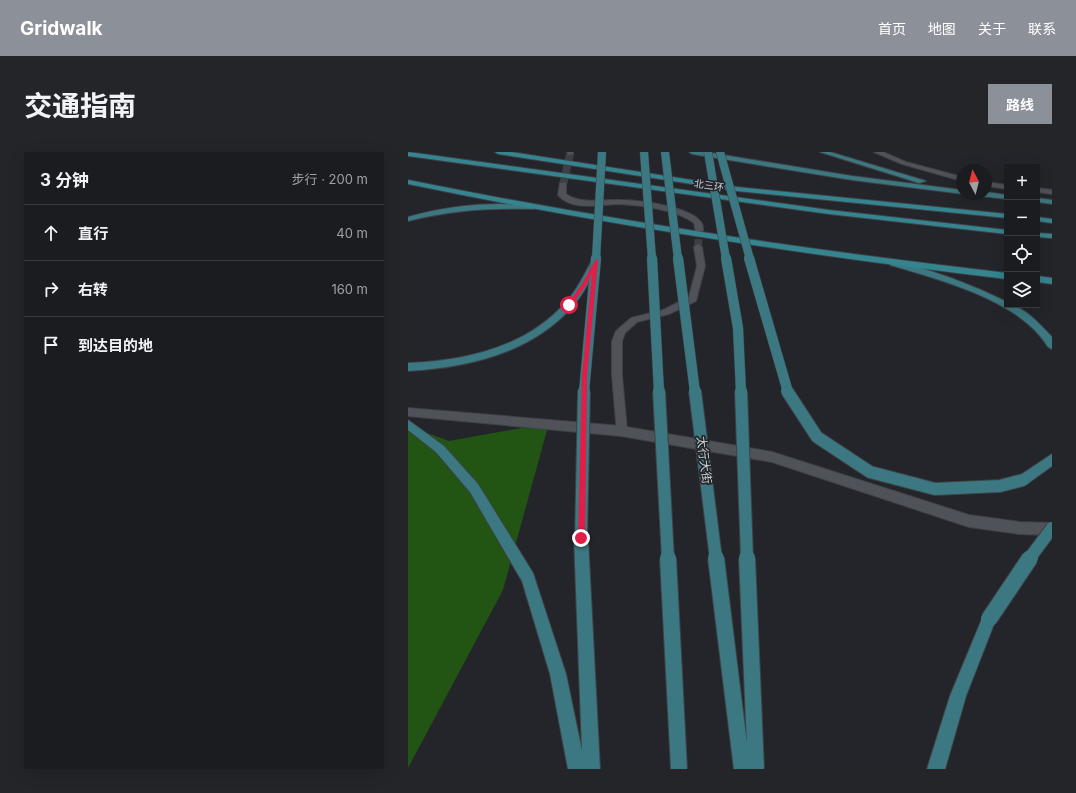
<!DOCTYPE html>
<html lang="zh">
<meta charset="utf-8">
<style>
:root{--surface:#1a1c20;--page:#232529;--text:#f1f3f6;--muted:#9fa1a5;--line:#383a3e;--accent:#8c9099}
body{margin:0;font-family:Inter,"Noto Sans SC",sans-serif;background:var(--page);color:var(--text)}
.controls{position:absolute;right:12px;top:12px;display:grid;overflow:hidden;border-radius:0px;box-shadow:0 4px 16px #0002}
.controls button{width:36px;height:36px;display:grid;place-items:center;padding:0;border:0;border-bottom:1px solid var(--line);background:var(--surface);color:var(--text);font:20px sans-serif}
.compass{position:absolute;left:548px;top:12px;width:36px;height:36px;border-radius:50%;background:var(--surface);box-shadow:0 4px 16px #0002;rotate:353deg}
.stop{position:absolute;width:12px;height:12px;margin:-9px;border:3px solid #e11d48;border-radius:50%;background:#fff}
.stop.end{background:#e11d48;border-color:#fff;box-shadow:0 1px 4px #0008}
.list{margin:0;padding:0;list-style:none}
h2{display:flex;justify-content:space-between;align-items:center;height:52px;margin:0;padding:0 16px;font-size:17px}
h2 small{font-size:13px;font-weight:400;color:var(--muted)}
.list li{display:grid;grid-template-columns:26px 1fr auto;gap:12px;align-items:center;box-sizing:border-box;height:56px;padding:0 16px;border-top:1px solid var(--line)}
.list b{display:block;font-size:15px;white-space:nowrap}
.list em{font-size:13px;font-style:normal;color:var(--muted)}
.icon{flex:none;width:22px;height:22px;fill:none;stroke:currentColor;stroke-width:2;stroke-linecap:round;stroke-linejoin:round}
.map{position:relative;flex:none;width:644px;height:617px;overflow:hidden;border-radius:0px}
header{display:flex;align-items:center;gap:24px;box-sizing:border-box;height:56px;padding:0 20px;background:var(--accent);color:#fff}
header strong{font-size:19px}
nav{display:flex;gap:22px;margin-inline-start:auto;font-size:14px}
.intro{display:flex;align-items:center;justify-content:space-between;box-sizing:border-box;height:96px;padding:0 24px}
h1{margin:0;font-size:28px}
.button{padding:10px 18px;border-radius:0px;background:var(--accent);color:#fff;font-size:14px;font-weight:700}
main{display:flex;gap:24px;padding:0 24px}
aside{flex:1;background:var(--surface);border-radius:0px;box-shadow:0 4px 16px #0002}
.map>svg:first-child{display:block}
.green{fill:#225414}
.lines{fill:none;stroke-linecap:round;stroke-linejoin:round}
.minor-tunnel{stroke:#3d3f45;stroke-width:8;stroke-dasharray:8 4;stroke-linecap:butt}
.minor-casing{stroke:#3f4146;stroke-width:2}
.secondary-casing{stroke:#3f4146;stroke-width:2}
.primary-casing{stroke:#3f4146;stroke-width:2}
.trunk-casing{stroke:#3f4146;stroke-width:2}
.minor{fill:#4f5258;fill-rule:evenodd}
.secondary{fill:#4f5258;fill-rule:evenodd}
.primary{fill:#3b7881;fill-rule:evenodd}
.trunk{fill:#34858f;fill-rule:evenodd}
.primary-bridge-far3-casing{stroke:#3f4146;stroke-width:9;stroke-linecap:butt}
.primary-bridge-far2-casing{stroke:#3f4146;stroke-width:11;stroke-linecap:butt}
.primary-bridge-far1-casing{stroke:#3f4146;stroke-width:14;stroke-linecap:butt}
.primary-bridge-casing{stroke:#3f4146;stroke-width:18;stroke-linecap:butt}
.primary-bridge-far3{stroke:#3b7881;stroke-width:8}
.primary-bridge-far2{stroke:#3b7881;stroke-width:10}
.primary-bridge-far1{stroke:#3b7881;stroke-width:12}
.primary-bridge{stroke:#3b7881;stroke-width:16}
.route{fill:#e11d48}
.labels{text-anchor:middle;stroke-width:3.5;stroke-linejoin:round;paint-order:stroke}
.far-street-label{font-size:10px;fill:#d0d2d6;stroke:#23252b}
.street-label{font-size:12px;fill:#d0d2d6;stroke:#23252b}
</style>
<header>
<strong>Gridwalk</strong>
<nav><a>首页</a><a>地图</a><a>关于</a><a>联系</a></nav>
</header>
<div class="intro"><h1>交通指南</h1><a class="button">路线</a></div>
<main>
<aside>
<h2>3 分钟<small>步行 · 200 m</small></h2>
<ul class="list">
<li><svg class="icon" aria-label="ahead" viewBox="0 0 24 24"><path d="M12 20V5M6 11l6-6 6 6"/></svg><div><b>直行</b></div><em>40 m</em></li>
<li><svg class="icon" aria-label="right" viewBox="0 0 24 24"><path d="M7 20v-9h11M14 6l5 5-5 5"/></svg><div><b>右转</b></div><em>160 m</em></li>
<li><svg class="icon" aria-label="arrive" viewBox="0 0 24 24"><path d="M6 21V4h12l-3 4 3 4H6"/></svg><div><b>到达目的地</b></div></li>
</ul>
</aside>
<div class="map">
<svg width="644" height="617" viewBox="0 0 644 617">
<rect width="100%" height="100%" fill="#23252b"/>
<path class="green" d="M141 271 95 438 0 616V274L41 289Z"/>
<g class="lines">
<path class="minor-tunnel" d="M155 33 162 2
M290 95 291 79"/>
<g class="minor-casing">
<path id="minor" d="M159 0H165V2L160 3Z
M152 31H158V42C174 53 193 47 212 48 230 48 278 54 291 68 295 71 295 75 295 79L288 81 286 71C270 58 232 53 212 52 192 52 165 60 150 43Z
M290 92 294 95 297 114 288 149 261 162 229 170 217 181 214 189V223L219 279 217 282H209L204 223V189L208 179 223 166 255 158 281 145 289 114 286 95Z"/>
</g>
<g class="secondary-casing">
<path id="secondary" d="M466 0H475L498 10 554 25V29L494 12Z
M578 30 599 33V37L578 34Z
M629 36 644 38V42L629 40Z
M0 256 213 274 364 300 561 363 611 370 644 371V383L611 382 561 375 364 310 213 284 0 264Z"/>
</g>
<g class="primary-casing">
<path id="primary" d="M281 0H297L444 24 554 38 555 42 444 28 284 2Z
M412 0H422L518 29 511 31Z
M578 40 599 43V47L571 44 567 42H578Z
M629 46 644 48V52L629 50Z
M93 52 125 53 129 55 125 57C79 56 45 58 0 69V65C31 56 61 52 93 52Z
M188 105 192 108C184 124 176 142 164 155 123 201 59 216 0 219V211C57 209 119 195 158 150 169 138 176 123 184 108Z
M485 108C524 118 563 132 599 150V153C616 153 633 174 644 185V197L640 195C612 148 532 128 482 113V109Z
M0 268 36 294 70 332 125 421 158 522 174 599 166 386 168 382 173 380 178 382 180 386 192 617H160L142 522 114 429 62 340 28 300 0 278Z
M644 302V314L619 332 615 333 611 332 609 328 611 324Z
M581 460 586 462 588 467 558 544 537 617H519L542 544 576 462Z"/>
</g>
<g class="trunk-casing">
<path id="trunk" d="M0 0 421 58 599 78V82L421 62 0 4Z
M87 0H103L329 35 599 62V66L329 39 90 2Z
M0 28C198 68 398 98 599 121V127C398 103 198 73 0 32Z
M629 65 644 67V71L629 69Z
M629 81 644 82V86L629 85Z
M629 124 644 126V132L629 130Z"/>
</g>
<use href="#minor" class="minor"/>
<use href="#secondary" class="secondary"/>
<use href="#primary" class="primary"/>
<use href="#trunk" class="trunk"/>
<g class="primary-bridge-far3-casing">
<path id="primary-bridge-far3" d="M236 0 244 107
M257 0 270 107
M300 0 318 107
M312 0 342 107
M188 107 194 0"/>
</g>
<g class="primary-bridge-far2-casing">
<path id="primary-bridge-far2" d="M244 106 251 240
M270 106 287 240
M318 106 330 176 333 240
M341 106 380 240
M176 240 188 106"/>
</g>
<g class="primary-bridge-far1-casing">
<path id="primary-bridge-far1" d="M251 239 260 407
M287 239 308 407
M333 239 339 407
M379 239 409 285 462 320 527 337 592 334 615 328
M173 386 176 239
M621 407 644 376"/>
</g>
<g class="primary-bridge-casing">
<path id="primary-bridge" d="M260 406 271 617
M308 406 334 617
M339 406 348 617
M581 467 622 406"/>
</g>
<use href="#primary-bridge-far3" class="primary-bridge-far3"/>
<use href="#primary-bridge-far2" class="primary-bridge-far2"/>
<use href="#primary-bridge-far1" class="primary-bridge-far1"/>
<use href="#primary-bridge" class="primary-bridge"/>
</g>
<path class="route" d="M188 107 190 108 179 224 177 386 173 389 170 386 174 224 184 121 179 132 163 154 159 153 174 132Z"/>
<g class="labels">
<g class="far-street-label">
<text transform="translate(301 33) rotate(8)" y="4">北三环</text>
</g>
<g class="street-label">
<text transform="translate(296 308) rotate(83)" y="4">太行大街</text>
</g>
</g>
</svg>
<div class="controls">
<button>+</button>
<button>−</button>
<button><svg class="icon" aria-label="locate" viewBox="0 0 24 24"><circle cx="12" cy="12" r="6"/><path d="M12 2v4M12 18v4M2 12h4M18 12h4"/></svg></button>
<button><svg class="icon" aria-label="layers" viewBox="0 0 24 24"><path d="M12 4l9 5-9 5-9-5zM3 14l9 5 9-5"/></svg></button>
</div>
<svg class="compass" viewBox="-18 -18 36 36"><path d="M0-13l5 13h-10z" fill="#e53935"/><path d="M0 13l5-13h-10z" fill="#9fa1a5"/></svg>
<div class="stop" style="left:161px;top:153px"></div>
<div class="stop end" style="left:173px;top:386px"></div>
</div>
</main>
